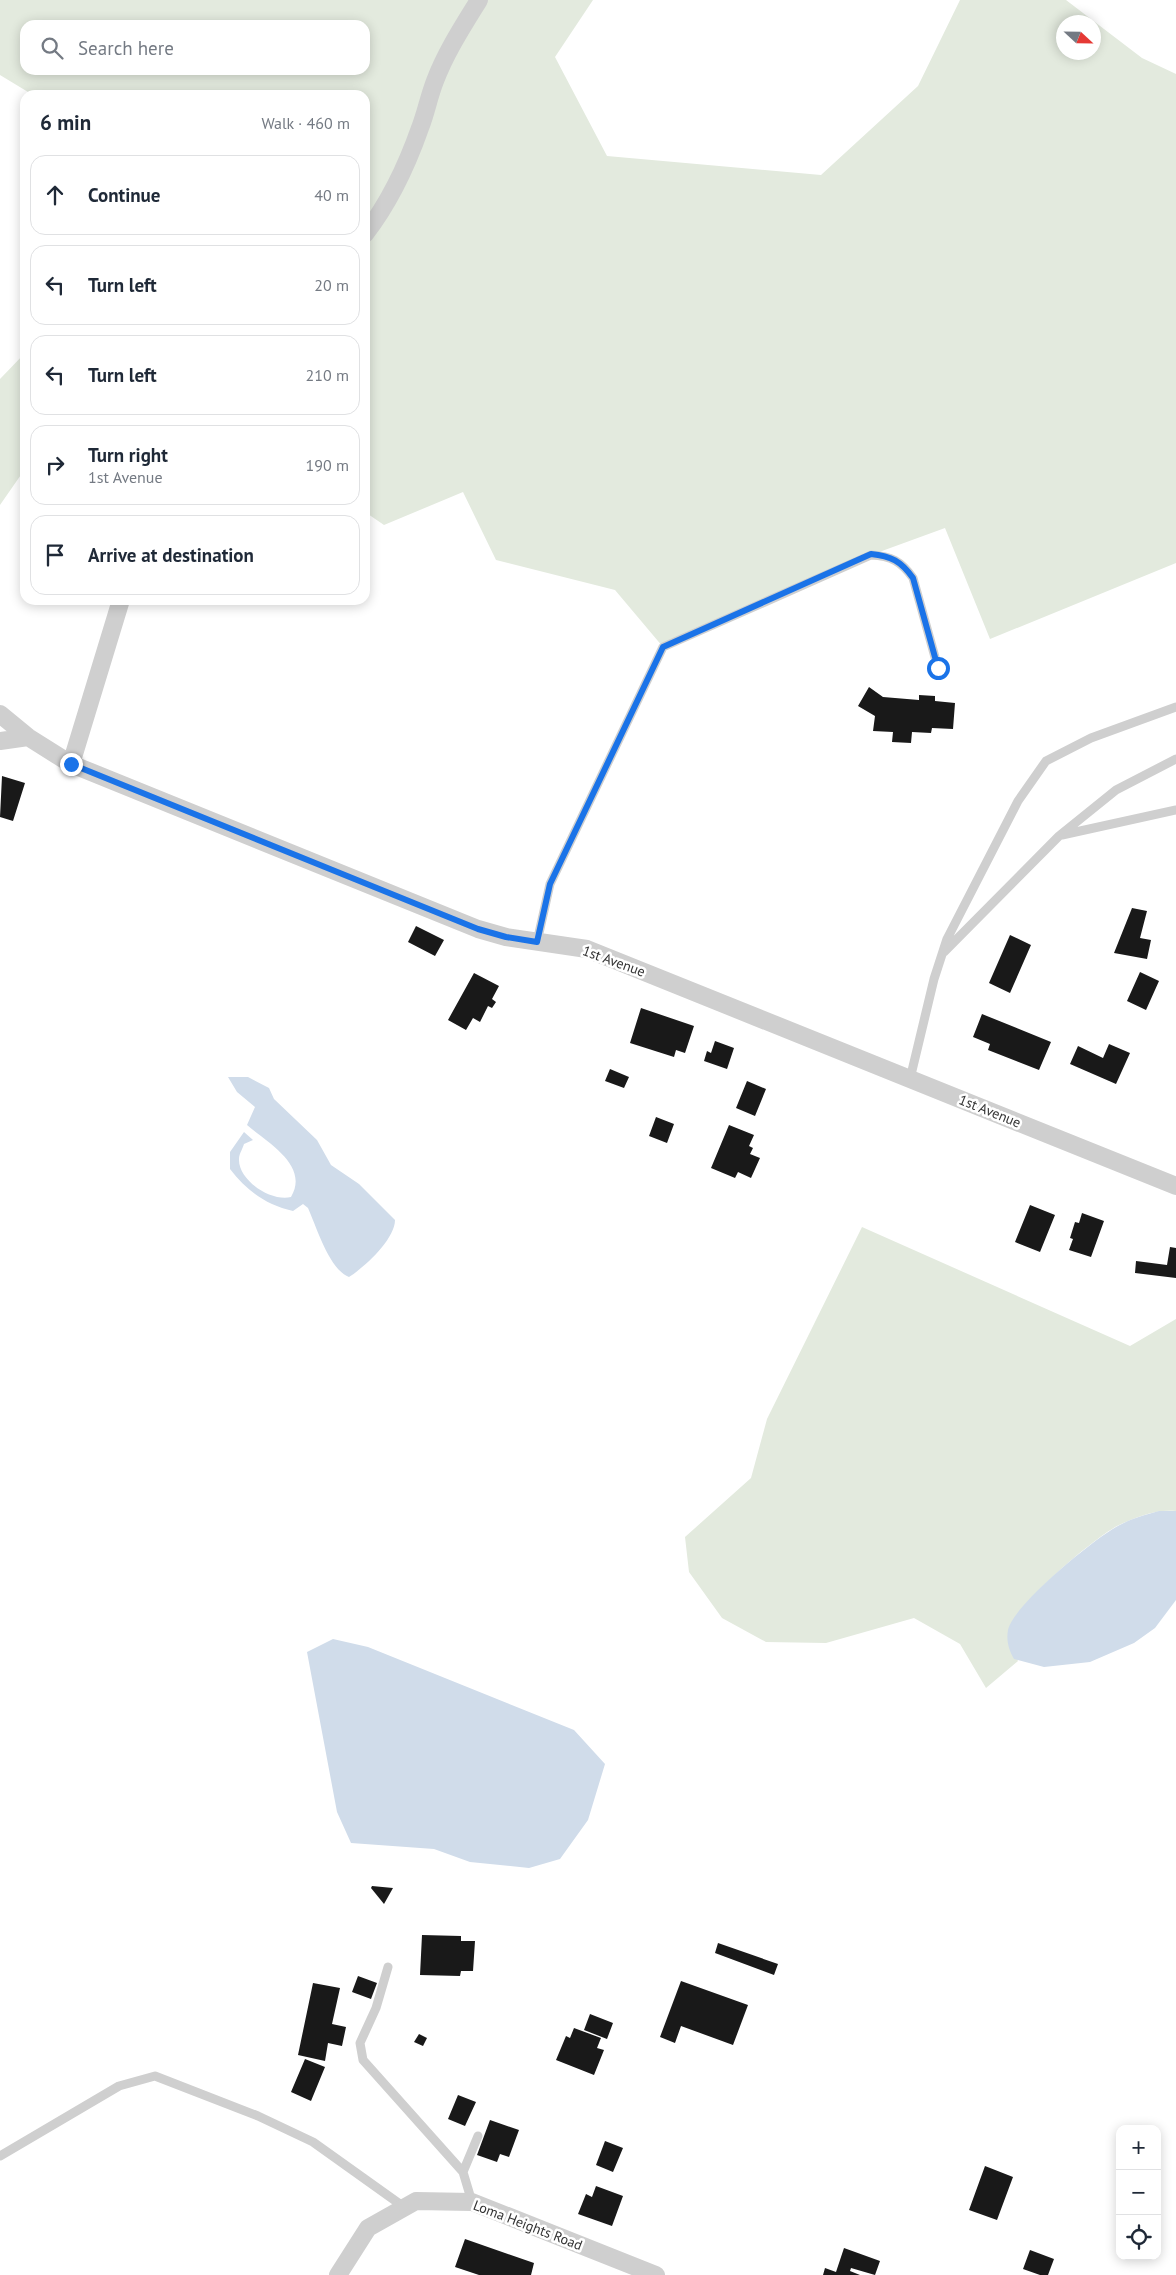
<!DOCTYPE html>
<meta charset="utf-8">
<style>
:root{--surface:#fff;--page:#f6f6f7;--text:#1f2937;--muted:#747a83;--line:#e0e1e3}
body{margin:0;font-family:"PT Sans",sans-serif;background:var(--page);color:var(--text)}
.controls{position:absolute;right:15px;bottom:15px;display:grid;overflow:hidden;border-radius:10px;box-shadow:0 2px 12px #0003}
.controls button{width:45px;height:45px;display:grid;place-items:center;padding:0;border:0;border-bottom:1px solid var(--line);background:var(--surface);color:var(--text);font:25px sans-serif}
.compass{position:absolute;left:1056px;top:15px;width:45px;height:45px;border-radius:50%;background:var(--surface);box-shadow:0 2px 12px #0003;rotate:112deg}
.stop{position:absolute;width:15px;height:15px;margin:-11px;border:4px solid #1a73e8;border-radius:50%;background:#fff}
.stop.end{background:#1a73e8;border-color:#fff;box-shadow:0 1px 5px #0008}
.list{margin:0;padding:0;list-style:none}
h2{display:flex;justify-content:space-between;align-items:center;height:65px;margin:0;padding:0 20px;font-size:21px}
h2 small{font-size:16px;font-weight:400;color:var(--muted)}
.list li{display:grid;grid-template-columns:32px 1fr auto;gap:15px;align-items:center;box-sizing:border-box;height:80px;margin:0 10px 10px;padding:0 10px;border:1px solid var(--line);border-radius:15px}
.list b{display:block;font-size:19px;white-space:nowrap}
.list p{margin:0;font-size:16px;white-space:nowrap;color:var(--muted)}
.list em{font-size:16px;font-style:normal;color:var(--muted)}
.icon{flex:none;width:28px;height:28px;fill:none;stroke:currentColor;stroke-width:2;stroke-linecap:round;stroke-linejoin:round}
.map{position:relative;flex:none;width:1176px;height:2275px;overflow:hidden}
.search{position:absolute;background:var(--surface);box-shadow:0 2px 12px #0003;left:20px;top:20px;width:350px;height:55px;display:flex;align-items:center;gap:12px;box-sizing:border-box;padding:0 18px;border-radius:15px;color:var(--muted);font-size:19px}
.panel{position:absolute;background:var(--surface);box-shadow:0 2px 12px #0003;left:20px;top:90px;width:350px;height:515px;border-radius:15px}
.map>svg:first-child{display:block}
.green{fill:#e3eade;fill-rule:evenodd}
.water{fill:#d0dcea}
.building{fill:#191919}
.lines{fill:none;stroke-linecap:round;stroke-linejoin:round}
.service{stroke:#cfcfcf;stroke-width:9}
.minor{stroke:#cfcfcf;stroke-width:18}
.route{stroke:#1a73e8;stroke-width:6}
.labels{text-anchor:middle;stroke-width:5;stroke-linejoin:round;paint-order:stroke}
.street-label{font-size:14px;fill:#323232;stroke:#fff}
</style>
<div class="map">
<svg width="1176" height="2275" viewBox="0 0 1176 2275">
<rect width="100%" height="100%" fill="#fff"/>
<path class="green" d="M0 0H593L555 57 607 156 821 175 918 86 960 0H1066L1142 58 1176 74V563L990 639 945 528 871 555 663 647 615 590 496 560 463 492 384 525 365 512V95H33L0 75ZM1064 22H1094V52H1064ZM25 25H365V70H25Z
M25 353V469L0 505V379Z
M862 1227 1130 1346 1176 1319V1511C1155 1509 1136 1517 1117 1526 1093 1539 1005 1611 1009 1640 1010 1647 1015 1655 1018 1661L986 1688 960 1644 914 1618 826 1643 766 1642 722 1618 689 1572 685 1537 751 1478 767 1419Z"/>
<path class="water" d="M228 1077H248L269 1088 274 1099 317 1140 331 1165 359 1184 395 1220C395 1239 365 1267 349 1277 329 1269 317 1228 308 1208L303 1204 293 1211C266 1205 247 1191 230 1169V1152L244 1132 253 1140 244 1144C243 1148 239 1154 239 1159 238 1180 271 1202 291 1197 310 1165 266 1142 247 1125L255 1107 237 1092Z
M1159 1511H1176V1600L1155 1628 1134 1643 1090 1662 1044 1667 1014 1659C1009 1650 1006 1641 1008 1630 1013 1605 1093 1540 1116 1527 1130 1519 1144 1515 1159 1511Z
M333 1639 368 1647 574 1730 605 1764 588 1820 560 1859 529 1868 470 1862 434 1849 351 1843 337 1812 307 1652Z"/>
<path class="building" d="M869 687 883 697 919 700V695L935 696V701L955 703 953 729 932 728 931 733 912 732 911 743 892 742 893 732 873 731 875 716 858 706Z
M2 776 25 783 13 821 0 817Z
M1132 908 1147 911 1140 938 1151 940 1147 959 1114 953Z
M416 926 444 940 435 956 408 942Z
M1010 935 1031 945 1010 993 989 983Z
M1140 972 1159 981 1146 1010 1127 1001Z
M474 973 499 986 492 999 496 1002 492 1008 488 1006 480 1022 473 1018 466 1030 448 1020Z
M641 1008 694 1026 685 1053 676 1050 674 1057 630 1043Z
M982 1014 1051 1042 1039 1070 988 1050 990 1044 973 1037Z
M715 1041 734 1048 727 1069 704 1061 707 1051 711 1053Z
M1109 1044 1130 1053 1116 1084 1070 1064 1078 1046 1103 1058Z
M610 1069 629 1077 624 1088 605 1081Z
M747 1081 766 1089 755 1116 736 1108Z
M656 1117 674 1124 667 1143 649 1136Z
M729 1125 754 1135 749 1146 753 1148 750 1154 760 1158 751 1178 738 1172 735 1178 711 1168Z
M1030 1205 1055 1215 1040 1252 1015 1242Z
M1082 1213 1104 1221 1091 1257 1069 1250 1073 1239 1070 1238 1075 1222 1079 1223Z
M1170 1247 1176 1248V1278L1135 1273 1136 1261 1167 1265Z
M372 1886 393 1888 384 1904 371 1888Z
M422 1935 461 1936V1941H475L473 1971H461L460 1976 420 1975Z
M718 1943 778 1964 774 1975 715 1953Z
M358 1976 377 1983 371 1999 352 1992Z
M681 1981 748 2005 733 2045 681 2026 675 2043 660 2037Z
M313 1983 340 1988 332 2024 346 2027 342 2046 328 2043 325 2061 298 2055Z
M590 2014 613 2023 607 2039 584 2030Z
M574 2028 601 2038 597 2048 604 2050 594 2075 556 2060 566 2036 570 2038Z
M419 2034 427 2038 423 2046 414 2042Z
M305 2059 325 2067 311 2101 291 2092Z
M458 2095 476 2102 465 2126 448 2119Z
M490 2120 519 2130 509 2157 500 2154 497 2162 477 2155Z
M605 2141 623 2148 613 2172 596 2165Z
M985 2166 1013 2177 997 2220 969 2210Z
M596 2186 623 2196 612 2226 578 2214 586 2194 592 2197Z
M465 2239 534 2263 531 2275H479L455 2267Z
M844 2248 880 2261 875 2275 851 2268 850 2271 860 2275H823L825 2268 836 2272Z
M1030 2250 1054 2259 1048 2275H1040L1023 2269Z"/>
<g class="lines">
<path class="service" d="M1062 835 1176 810
M537 942 550 884 663 647 871 555C891 556 901 561 913 578L938 668
M944 952 1059 836 1116 790 1176 759
M910 1079 934 979 947 939 1018 801 1046 761 1091 738 1176 707
M388 1967 376 2008 360 2043 363 2060 463 2172 472 2202
M0 2156 119 2086 155 2076 258 2116 313 2142 404 2207
M463 2172 478 2136"/>
<path class="minor" d="M365 234C389 203 407 165 420 128 426 113 429 96 435 81 446 52 463 26 479 0
M0 714 28 737 71 764 478 929 506 937 587 949 1176 1186
M0 741 28 737
M71 764 121 600
M338 2275 368 2228 416 2201 472 2202 656 2275"/>
</g>
<g class="lines">
<path class="route" d="M71 764 478 929 506 937 537 942 550 884 663 647 871 554C891 556 901 561 913 578L938 668"/>
</g>
<g class="labels">
<g class="street-label">
<text transform="translate(614 961) rotate(20)" y="5">1st Avenue</text>
<text transform="translate(990 1111) rotate(22)" y="5">1st Avenue</text>
<text transform="translate(528 2225) rotate(21)" y="5">Loma Heights Road</text>
</g>
</g>
</svg>
<div class="controls">
<button>+</button>
<button>−</button>
<button><svg class="icon" aria-label="locate" viewBox="0 0 24 24"><circle cx="12" cy="12" r="6"/><path d="M12 2v4M12 18v4M2 12h4M18 12h4"/></svg></button>
</div>
<svg class="compass" viewBox="-18 -18 36 36"><path d="M0-13l5 13h-10z" fill="#e53935"/><path d="M0 13l5-13h-10z" fill="#747a83"/></svg>
<div class="stop" style="left:938px;top:668px"></div>
<div class="stop end" style="left:71px;top:764px"></div>
<div class="search"><svg class="icon" aria-label="search" viewBox="0 0 24 24"><circle cx="10" cy="10" r="6"/><path d="M15 15l6 6"/></svg>Search here</div>
<section class="panel">
<h2>6 min<small>Walk · 460 m</small></h2>
<ul class="list">
<li><svg class="icon" aria-label="ahead" viewBox="0 0 24 24"><path d="M12 20V5M6 11l6-6 6 6"/></svg><div><b>Continue</b></div><em>40 m</em></li>
<li><svg class="icon" aria-label="left" viewBox="0 0 24 24"><path d="M17 20v-9H6M10 6l-5 5 5 5"/></svg><div><b>Turn left</b></div><em>20 m</em></li>
<li><svg class="icon" aria-label="left" viewBox="0 0 24 24"><path d="M17 20v-9H6M10 6l-5 5 5 5"/></svg><div><b>Turn left</b></div><em>210 m</em></li>
<li><svg class="icon" aria-label="right" viewBox="0 0 24 24"><path d="M7 20v-9h11M14 6l5 5-5 5"/></svg><div><b>Turn right</b><p>1st Avenue</p></div><em>190 m</em></li>
<li><svg class="icon" aria-label="arrive" viewBox="0 0 24 24"><path d="M6 21V4h12l-3 4 3 4H6"/></svg><div><b>Arrive at destination</b></div></li>
</ul>
</section>
</div>
